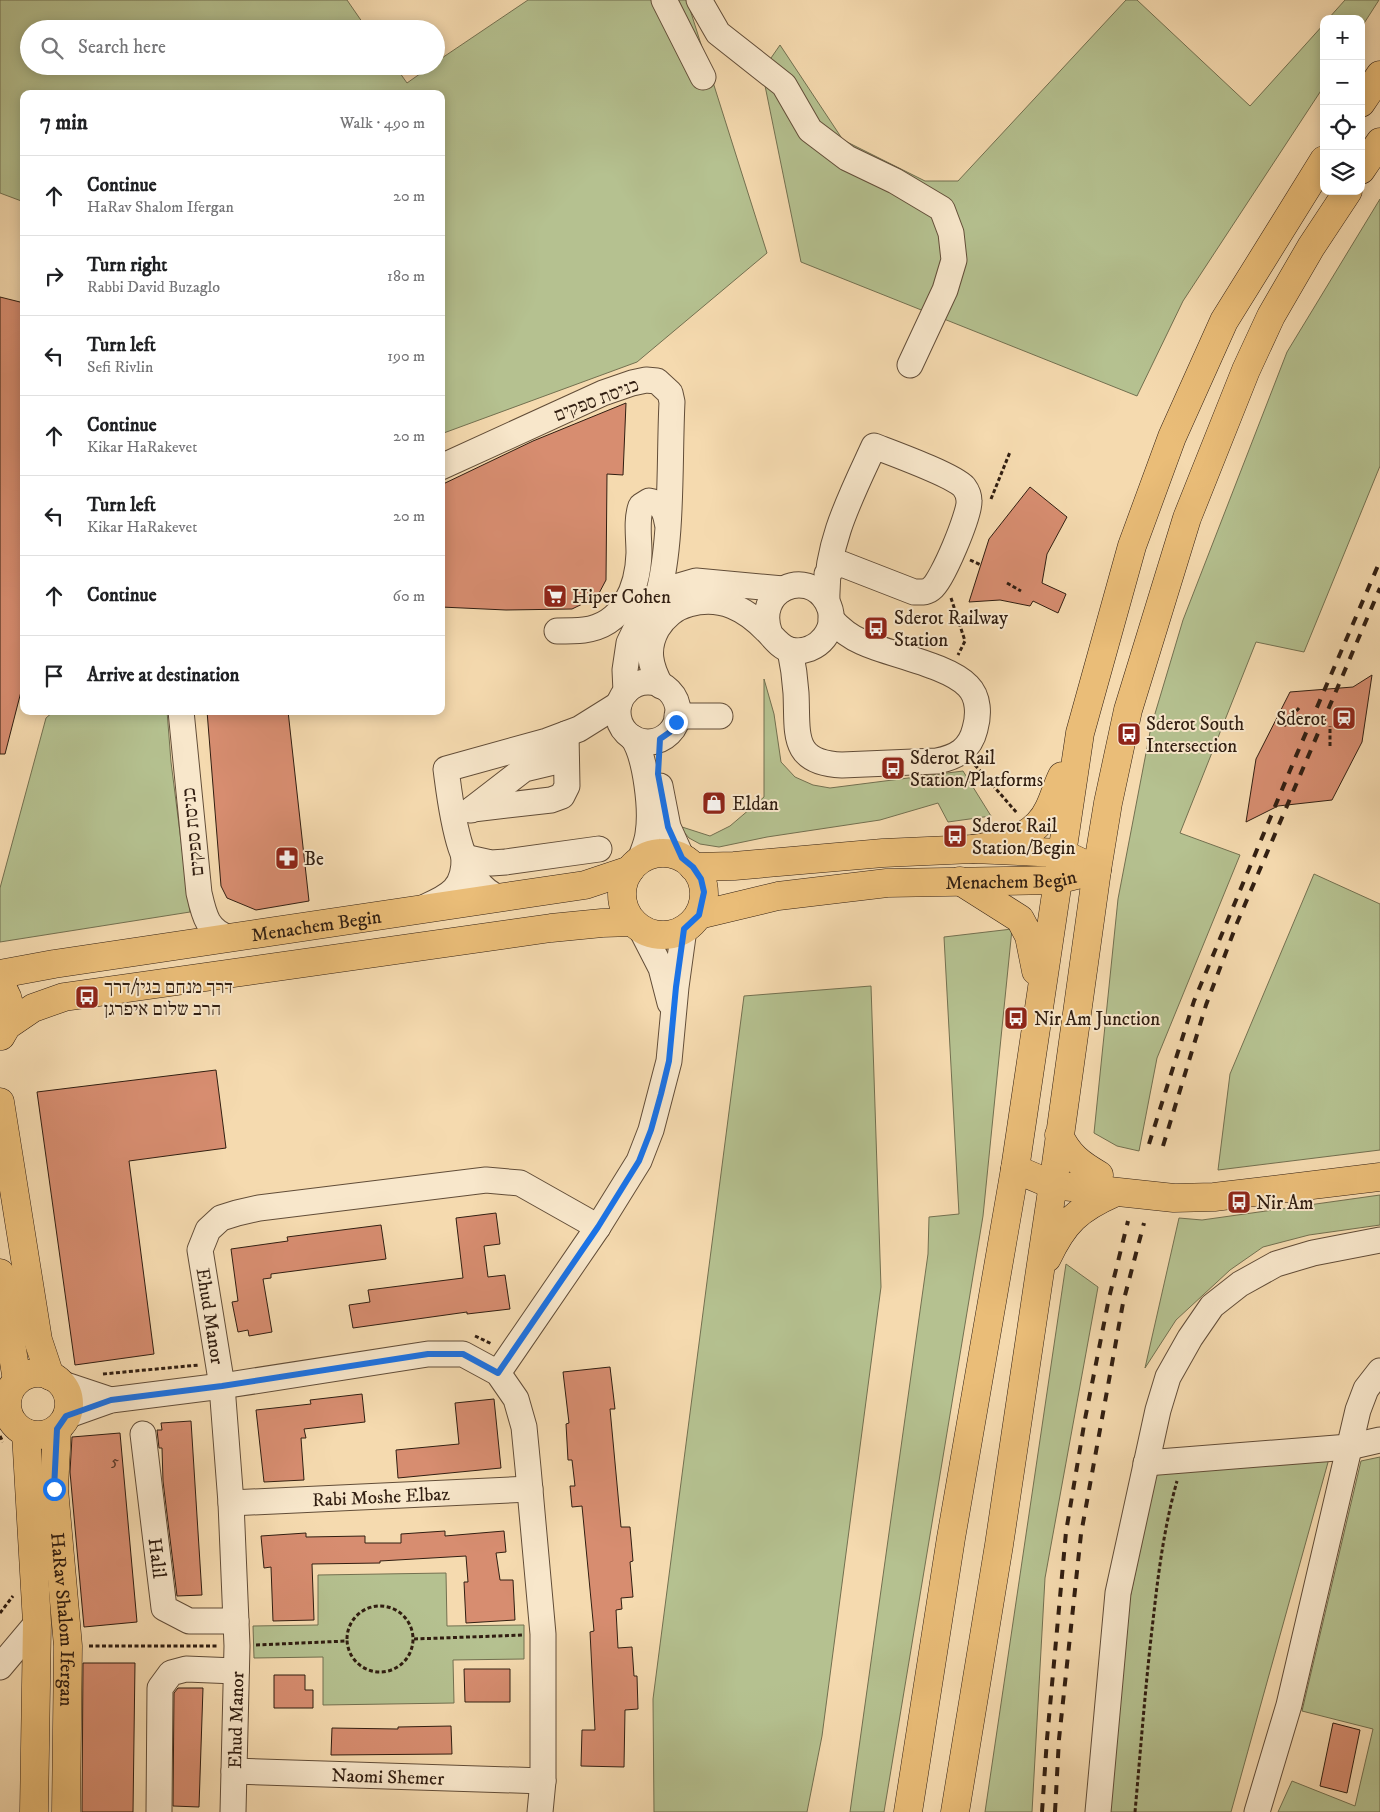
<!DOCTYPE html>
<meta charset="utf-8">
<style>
:root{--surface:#fff;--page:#f6f6f6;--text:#202124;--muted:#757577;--line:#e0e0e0}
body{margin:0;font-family:"IM FELL DW Pica","Frank Ruhl Libre",serif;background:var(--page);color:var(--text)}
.controls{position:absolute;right:15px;top:15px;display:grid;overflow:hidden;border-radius:10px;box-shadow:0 2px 12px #0003}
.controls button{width:45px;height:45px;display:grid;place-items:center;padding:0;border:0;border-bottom:1px solid var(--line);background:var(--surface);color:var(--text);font:25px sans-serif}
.stop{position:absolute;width:15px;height:15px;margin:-11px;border:4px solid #1a73e8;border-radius:50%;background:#fff}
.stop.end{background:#1a73e8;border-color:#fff;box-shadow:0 1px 5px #0008}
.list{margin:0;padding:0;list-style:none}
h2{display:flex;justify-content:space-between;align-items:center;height:65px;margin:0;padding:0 20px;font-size:21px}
h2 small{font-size:16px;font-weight:400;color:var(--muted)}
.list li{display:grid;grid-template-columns:32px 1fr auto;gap:15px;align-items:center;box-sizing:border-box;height:80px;padding:0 20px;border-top:1px solid var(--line)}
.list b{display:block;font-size:19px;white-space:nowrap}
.list p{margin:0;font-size:16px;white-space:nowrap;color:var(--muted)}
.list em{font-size:16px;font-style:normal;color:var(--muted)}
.icon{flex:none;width:28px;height:28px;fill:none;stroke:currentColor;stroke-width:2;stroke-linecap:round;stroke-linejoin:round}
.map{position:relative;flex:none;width:1380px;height:1812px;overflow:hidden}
.search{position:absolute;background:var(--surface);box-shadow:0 2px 12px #0003;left:20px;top:20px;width:425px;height:55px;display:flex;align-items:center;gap:12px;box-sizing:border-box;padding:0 18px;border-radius:28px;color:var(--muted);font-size:19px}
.panel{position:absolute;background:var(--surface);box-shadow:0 2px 12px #0003;left:20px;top:90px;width:425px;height:625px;border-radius:10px}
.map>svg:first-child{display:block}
.green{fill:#b5c190;stroke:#737050}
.building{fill:#d78d70;stroke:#311e11}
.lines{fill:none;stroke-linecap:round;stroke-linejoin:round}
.minor-casing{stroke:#624d38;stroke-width:27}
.major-casing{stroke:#311e11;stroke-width:29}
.highway-casing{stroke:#311e11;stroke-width:29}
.path{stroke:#311e11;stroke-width:3;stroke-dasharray:4 2.5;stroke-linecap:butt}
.minor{stroke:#f8e7cb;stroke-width:25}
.major{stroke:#eabd78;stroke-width:28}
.highway{stroke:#eabd78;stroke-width:28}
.rail{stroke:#311e11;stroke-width:4;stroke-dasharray:9 9;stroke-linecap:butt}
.route{stroke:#1a73e8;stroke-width:6}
.labels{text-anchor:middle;stroke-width:4;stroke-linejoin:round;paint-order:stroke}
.number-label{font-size:16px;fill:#5a3a29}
.street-label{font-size:19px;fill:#311e11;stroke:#f8e7cb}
.poi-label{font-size:19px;fill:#311e11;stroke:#f8e7cb;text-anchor:start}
</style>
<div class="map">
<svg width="1380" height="1812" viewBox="0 0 1380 1812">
<rect width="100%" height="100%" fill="#f5daaf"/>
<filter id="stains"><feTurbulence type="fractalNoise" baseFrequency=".004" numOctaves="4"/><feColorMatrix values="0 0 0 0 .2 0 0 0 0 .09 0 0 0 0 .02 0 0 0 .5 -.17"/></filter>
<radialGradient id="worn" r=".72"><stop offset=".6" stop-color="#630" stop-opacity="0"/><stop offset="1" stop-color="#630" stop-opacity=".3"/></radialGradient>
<path class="green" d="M0 0H347L367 29H29V66H395L407 83 431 66H436V62L528 0H687L767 253 637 362 441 434V94H24V202L0 193Z
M1126 0H1137L1250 106 1324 24V86L1183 301 1137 396 801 262 762 71 780 45 843 140 925 181H958Z
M1345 0H1379L1361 28V19H1328Z
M1380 199V466L1304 652 1256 642 1180 833 1240 855 1157 1058 1139 1151 1117 1146 1094 1133 1118 899 1151 727 1183 620 1287 352Z
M764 679 774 714 781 762 795 777 813 785 830 788 963 771 991 816 948 822 938 803 880 820 767 837 719 847 700 844 689 838 679 826 710 836 730 826 764 797Z
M54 711H167L171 762 190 912 0 942V888L46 718Z
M1314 874 1380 904V1150L1218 1170 1230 1074Z
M1012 929 983 1216 884 1812H850L928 1254 929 1217 959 1214 944 937Z
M871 986 881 1287 822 1736 807 1812H654L653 1699 744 996Z
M1380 1195V1225L1309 1235 1263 1247 1230 1270 1176 1320 1145 1368 1179 1218 1202 1220Z
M1066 1264 1098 1287 1045 1578 1032 1812H985Z
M1330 1455 1231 1812H1109L1130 1598 1157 1469Z
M1380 1457V1812H1278L1292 1781 1355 1806 1373 1729 1302 1711 1361 1461Z
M446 1573 447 1626 524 1625V1659L453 1660 454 1703 323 1705V1657L254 1658 253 1626 318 1625V1575Z"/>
<path class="building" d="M0 297 24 303V680L5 754H0Z
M626 403 623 475 607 474 606 580 597 597 572 609 506 610 441 607V485L533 441Z
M1030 487 1067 517 1047 554 1042 583 1066 594 1058 613 1033 601 1030 606 1000 600 969 602 989 539Z
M1372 675 1362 742 1332 800 1278 806 1246 822 1256 759 1290 692 1353 687Z
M207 711H288L309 901 256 910 227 898 221 886Z
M216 1070 226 1148 129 1161 154 1354 75 1365 37 1092Z
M496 1213 500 1244 484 1246 488 1277 505 1275 510 1309 467 1314V1312L353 1328 349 1305 370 1302 368 1290 463 1278 456 1218Z
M381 1225 386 1259 271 1274V1278L263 1279 272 1332 249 1336 248 1330 238 1332 232 1302 238 1301 231 1249 288 1241 287 1237Z
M610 1367 615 1409H610L621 1527H630L633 1561 630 1562 633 1597 621 1598 622 1609 616 1610 618 1648 632 1647 634 1676H637L638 1709 625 1710 624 1767 581 1766 582 1730H595L590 1632 594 1631 582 1506 572 1507 570 1486H575L572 1460H568L566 1424 569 1423 563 1372Z
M362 1394 365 1422 304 1429 306 1438H301L304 1480 264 1482 256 1410 311 1404 310 1400Z
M494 1399 501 1468 398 1478 396 1450 459 1444 455 1403Z
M191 1421 202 1595 177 1596 163 1481 162 1448H159L157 1430H162L161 1423Z
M120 1433 137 1622 84 1627 70 1472 72 1437Z
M445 1531V1536L504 1531 506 1552 496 1553 500 1580H513L515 1620 466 1623 464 1582H468L466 1556 380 1561V1563L312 1564 314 1620 273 1621 271 1567 264 1568 261 1536 306 1533V1537L365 1536V1543H401V1534Z
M83 1663H135L133 1812H82Z
M464 1669H510V1702H465Z
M274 1675H305V1690H313V1708H274Z
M178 1688H203L199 1807 173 1806 174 1693Z
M1333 1723 1360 1730 1347 1793 1320 1786Z
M451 1726 452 1754 331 1755 332 1728 398 1729V1727Z"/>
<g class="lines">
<g class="minor-casing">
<g id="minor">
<path d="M664 0 703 77"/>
<path d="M699 0 718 33 784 85 810 130 847 158 895 181 942 209 951 233 954 260 945 290 910 365"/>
<path d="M441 467 603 393 632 383 646 380 657 381 670 393 672 402C669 462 673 543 657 599"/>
<path d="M827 601C825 545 851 496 874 446 892 453 953 475 964 487 967 491 969 496 969 501 970 514 942 581 932 588 927 593 921 592 914 592L842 564 835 566 827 574"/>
<path d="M557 631C565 631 575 631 584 630 623 625 638 588 639 553 639 538 636 520 641 506L649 501C661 503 665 510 667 522"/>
<path d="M790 650C793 664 795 678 796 693 798 733 790 763 842 765L937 761C956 757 970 750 975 729 979 715 979 697 968 686 948 665 890 655 862 642 850 637 840 629 831 619"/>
<circle cx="648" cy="712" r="30"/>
<path d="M661 686C650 666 646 649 657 629 664 617 676 607 689 604 721 595 746 609 767 631 774 638 780 647 790 650 818 656 841 627 827 602 807 567 753 590 770 634"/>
<path d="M626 692 625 670 629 643 642 616 660 596 672 588 696 581 783 589"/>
<path d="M181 711 199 893C204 915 207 931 230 938"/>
<path d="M677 716H720"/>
<path d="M633 738C646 758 652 810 648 834 647 843 643 851 640 860"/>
<path d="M660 786 668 827 682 858"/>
<path d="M473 809 551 800 562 796 567 786 566 734"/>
<path d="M471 810 524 769 566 759"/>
<path d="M464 857 491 863 506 862 599 849"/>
<path d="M500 898C458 884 451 806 446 769L547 741 579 729 619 704"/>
<path d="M425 907C450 896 465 888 464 857"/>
<path d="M641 929 661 968 670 1003"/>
<path d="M498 1373 598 1227 639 1161 651 1130 669 1061 676 987 684 929"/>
<path d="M60 1383 111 1400"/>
<path d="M66 1416 111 1400 222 1386 428 1354H463L498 1373 516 1399 524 1427 528 1468 543 1634V1781L540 1812"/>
<path id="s1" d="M143 1434 164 1608 189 1621H236"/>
<path d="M1146 1463 1349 1447 1380 1440"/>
<path id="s2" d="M231 1503 530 1489"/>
<path d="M0 1667 37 1623"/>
<path id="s3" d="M234 1771 543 1781"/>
<path d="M159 1812 160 1688 171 1673 186 1669 236 1671"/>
<path id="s4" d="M233 1812 237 1646 231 1503 222 1386 200 1250 208 1230 221 1218 237 1213 259 1208 486 1180 520 1183 598 1227"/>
<path d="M1098 1812 1118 1593 1158 1410 1168 1377 1190 1338 1212 1306 1240 1284 1276 1264 1313 1253 1380 1240"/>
<path d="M1257 1812 1289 1705 1358 1410 1366 1389 1380 1371"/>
</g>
</g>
<g class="major-casing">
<g id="major">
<circle cx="663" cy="894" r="41"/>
<path d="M693 867 734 866 883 853 973 849 1061 853 1097 870"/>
<path id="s5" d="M699 915 778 896 887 883 1057 880 1081 874"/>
<path id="s6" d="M0 974 54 964 585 885 630 870"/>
<path d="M0 985C13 1001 12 1019 1 1036"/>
<path d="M8 1025 33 1008 64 997 551 928 602 923 633 922"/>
<path d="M0 1102 38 1340 50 1376"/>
<path d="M1015 1169 1053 1185 1174 1198 1214 1197 1380 1177"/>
<path d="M0 1273 17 1381"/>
<circle cx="38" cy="1404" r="31"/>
<path id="s7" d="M57 1429 54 1489 68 1646 66 1812"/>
<path d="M26 1433 37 1623 34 1812"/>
</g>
</g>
<g class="highway-casing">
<path id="highway" d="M1361 103 1380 75
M1361 170 1380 142
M973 849C1003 844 1035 839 1049 808 1054 798 1057 786 1062 776
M960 881 1020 919 1029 936 1036 971
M1059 1135C1068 1155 1080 1164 1099 1175
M1047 1258C1064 1222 1078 1209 1114 1193
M908 1812 951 1538 1015 1169 1080 733 1132 546 1172 437 1224 321 1324 160
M955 1812 999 1545 1056 1164 1097 870 1108 803 1128 710 1187 518 1246 370 1271 316 1311 247 1348 191"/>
</g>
<path class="path" d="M991 499 1010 452
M970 560 981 565
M1007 583 1021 591
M951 598 965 641 958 655
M1284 726 1299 708
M1330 746V726
M975 765 1017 813
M475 1336 492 1344
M103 1374 199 1365
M0 1436 3 1442
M347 1639a33 33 0 1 1 66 0a33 33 0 1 1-66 0Z
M0 1613 13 1596
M414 1639 524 1635
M256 1645 347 1641
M89 1646H217
M1135 1812C1141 1745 1146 1678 1154 1612 1159 1567 1165 1524 1177 1481"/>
<use href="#minor" class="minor"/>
<use href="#major" class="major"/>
<use href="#highway" class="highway"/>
<path class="rail" d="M1149 1144 1194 1001 1296 756 1380 561
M1163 1146 1206 1005 1237 923 1380 588
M1042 1812 1047 1739 1066 1532 1085 1419 1109 1298 1128 1221
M1055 1812 1059 1739 1081 1534 1123 1303 1144 1223"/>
</g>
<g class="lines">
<path class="route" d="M54 1489 57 1429 66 1416 111 1400 222 1386 428 1354H463L498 1373 598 1227 639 1161 651 1130 661 1094 669 1061 676 987 684 929 699 915 704 892 701 879 693 867 682 858 668 827 658 774 660 739 670 732 676 722"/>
</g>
<defs>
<g id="supermarket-square" transform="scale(1.25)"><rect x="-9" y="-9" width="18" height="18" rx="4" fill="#8f2418" stroke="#f8e7cb"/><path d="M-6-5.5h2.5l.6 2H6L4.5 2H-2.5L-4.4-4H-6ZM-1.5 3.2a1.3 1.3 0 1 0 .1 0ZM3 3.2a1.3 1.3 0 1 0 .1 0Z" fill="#fff"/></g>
<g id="bus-square" transform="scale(1.25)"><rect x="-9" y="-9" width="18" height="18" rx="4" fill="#8f2418" stroke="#f8e7cb"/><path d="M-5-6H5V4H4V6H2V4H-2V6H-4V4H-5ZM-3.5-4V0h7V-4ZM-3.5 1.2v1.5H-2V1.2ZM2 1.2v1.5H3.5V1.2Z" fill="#fff"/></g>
<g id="station-square" transform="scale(1.25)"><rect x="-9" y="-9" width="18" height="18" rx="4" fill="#8f2418" stroke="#f8e7cb"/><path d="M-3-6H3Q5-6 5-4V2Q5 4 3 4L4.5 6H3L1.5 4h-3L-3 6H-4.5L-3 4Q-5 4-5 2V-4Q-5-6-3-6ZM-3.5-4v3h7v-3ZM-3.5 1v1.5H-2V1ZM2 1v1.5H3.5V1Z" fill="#fff"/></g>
<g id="shop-square" transform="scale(1.25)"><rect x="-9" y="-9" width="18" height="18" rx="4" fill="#8f2418" stroke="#f8e7cb"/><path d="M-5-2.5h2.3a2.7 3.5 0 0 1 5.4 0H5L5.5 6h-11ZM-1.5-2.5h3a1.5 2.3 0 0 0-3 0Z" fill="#fff"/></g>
<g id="pharmacy-square" transform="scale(1.25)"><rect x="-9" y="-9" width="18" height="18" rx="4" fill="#8f2418" stroke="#f8e7cb"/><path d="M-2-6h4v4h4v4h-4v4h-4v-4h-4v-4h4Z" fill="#fff"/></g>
</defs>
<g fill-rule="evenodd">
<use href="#supermarket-square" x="555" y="596"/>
<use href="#bus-square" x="876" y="628"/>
<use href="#station-square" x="1344" y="718"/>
<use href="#bus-square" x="1129" y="734"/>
<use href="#bus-square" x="893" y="768"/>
<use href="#shop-square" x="714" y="803"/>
<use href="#bus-square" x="955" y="836"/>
<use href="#pharmacy-square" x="287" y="858"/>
<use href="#bus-square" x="87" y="997"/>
<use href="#bus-square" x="1016" y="1018"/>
<use href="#bus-square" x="1239" y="1202"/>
</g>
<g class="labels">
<g class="number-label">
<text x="115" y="1466">5</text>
</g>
<g class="street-label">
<text transform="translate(596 399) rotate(-21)" y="7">כניסת ספקים</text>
<text transform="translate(192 832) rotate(-96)" y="7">כניסת ספקים</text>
<text dy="7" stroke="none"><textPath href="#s5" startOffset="315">Menachem Begin</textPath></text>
<text dy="7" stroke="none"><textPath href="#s6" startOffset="320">Menachem Begin</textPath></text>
<text transform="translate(211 1316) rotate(81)" y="7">Ehud Manor</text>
<text dy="7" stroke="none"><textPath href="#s2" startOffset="150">Rabi Moshe Elbaz</textPath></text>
<text dy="7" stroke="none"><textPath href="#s1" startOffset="125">Halil</textPath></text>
<text dy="7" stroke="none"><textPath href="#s7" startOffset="191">HaRav Shalom Ifergan</textPath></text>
<text dy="7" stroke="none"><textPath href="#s4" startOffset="92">Ehud Manor</textPath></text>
<text dy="7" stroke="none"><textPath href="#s3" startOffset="154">Naomi Shemer</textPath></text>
</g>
<g class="poi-label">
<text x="572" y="603">Hiper Cohen</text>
<text x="894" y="624">Sderot Railway<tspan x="894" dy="22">Station</tspan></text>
<text x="1326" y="725" text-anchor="end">Sderot</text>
<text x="1146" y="730">Sderot South<tspan x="1146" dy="22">Intersection</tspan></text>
<text x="910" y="764">Sderot Rail<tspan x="910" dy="22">Station/Platforms</tspan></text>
<text x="732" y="810">Eldan</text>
<text x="972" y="832">Sderot Rail<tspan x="972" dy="22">Station/Begin</tspan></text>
<text x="304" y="865">Be</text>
<text x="104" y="993">דרך מנחם בגין/דרך<tspan x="104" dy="22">הרב שלום איפרגן</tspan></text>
<text x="1034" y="1025">Nir Am Junction</text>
<text x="1256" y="1209">Nir Am</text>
</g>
</g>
<rect width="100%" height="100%" filter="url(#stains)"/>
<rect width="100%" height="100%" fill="url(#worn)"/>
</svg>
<div class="controls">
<button>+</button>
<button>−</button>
<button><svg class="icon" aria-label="locate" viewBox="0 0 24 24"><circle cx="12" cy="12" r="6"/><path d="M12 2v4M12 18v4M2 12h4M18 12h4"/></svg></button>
<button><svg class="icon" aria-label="layers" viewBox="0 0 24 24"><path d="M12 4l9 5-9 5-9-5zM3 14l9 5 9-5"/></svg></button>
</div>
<div class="stop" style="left:54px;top:1489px"></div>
<div class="stop end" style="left:676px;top:722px"></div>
<div class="search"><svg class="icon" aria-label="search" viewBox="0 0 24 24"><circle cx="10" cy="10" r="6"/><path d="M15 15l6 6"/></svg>Search here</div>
<section class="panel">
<h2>7 min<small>Walk · 490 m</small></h2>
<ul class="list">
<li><svg class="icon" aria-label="ahead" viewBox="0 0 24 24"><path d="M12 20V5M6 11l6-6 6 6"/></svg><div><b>Continue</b><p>HaRav Shalom Ifergan</p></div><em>20 m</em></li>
<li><svg class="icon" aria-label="right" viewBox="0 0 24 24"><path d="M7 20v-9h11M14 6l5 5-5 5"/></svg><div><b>Turn right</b><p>Rabbi David Buzaglo</p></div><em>180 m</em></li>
<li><svg class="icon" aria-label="left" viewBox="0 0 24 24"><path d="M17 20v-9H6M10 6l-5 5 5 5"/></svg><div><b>Turn left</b><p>Sefi Rivlin</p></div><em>190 m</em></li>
<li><svg class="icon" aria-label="ahead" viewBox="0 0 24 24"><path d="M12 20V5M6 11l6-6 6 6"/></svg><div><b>Continue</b><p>Kikar HaRakevet</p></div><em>20 m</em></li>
<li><svg class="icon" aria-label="left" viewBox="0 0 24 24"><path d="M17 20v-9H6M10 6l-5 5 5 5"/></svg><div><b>Turn left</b><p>Kikar HaRakevet</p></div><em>20 m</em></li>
<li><svg class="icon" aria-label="ahead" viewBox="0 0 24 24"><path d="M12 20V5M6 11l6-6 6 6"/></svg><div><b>Continue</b></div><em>60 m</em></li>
<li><svg class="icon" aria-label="arrive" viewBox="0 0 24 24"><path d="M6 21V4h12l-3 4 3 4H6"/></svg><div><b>Arrive at destination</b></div></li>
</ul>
</section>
</div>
